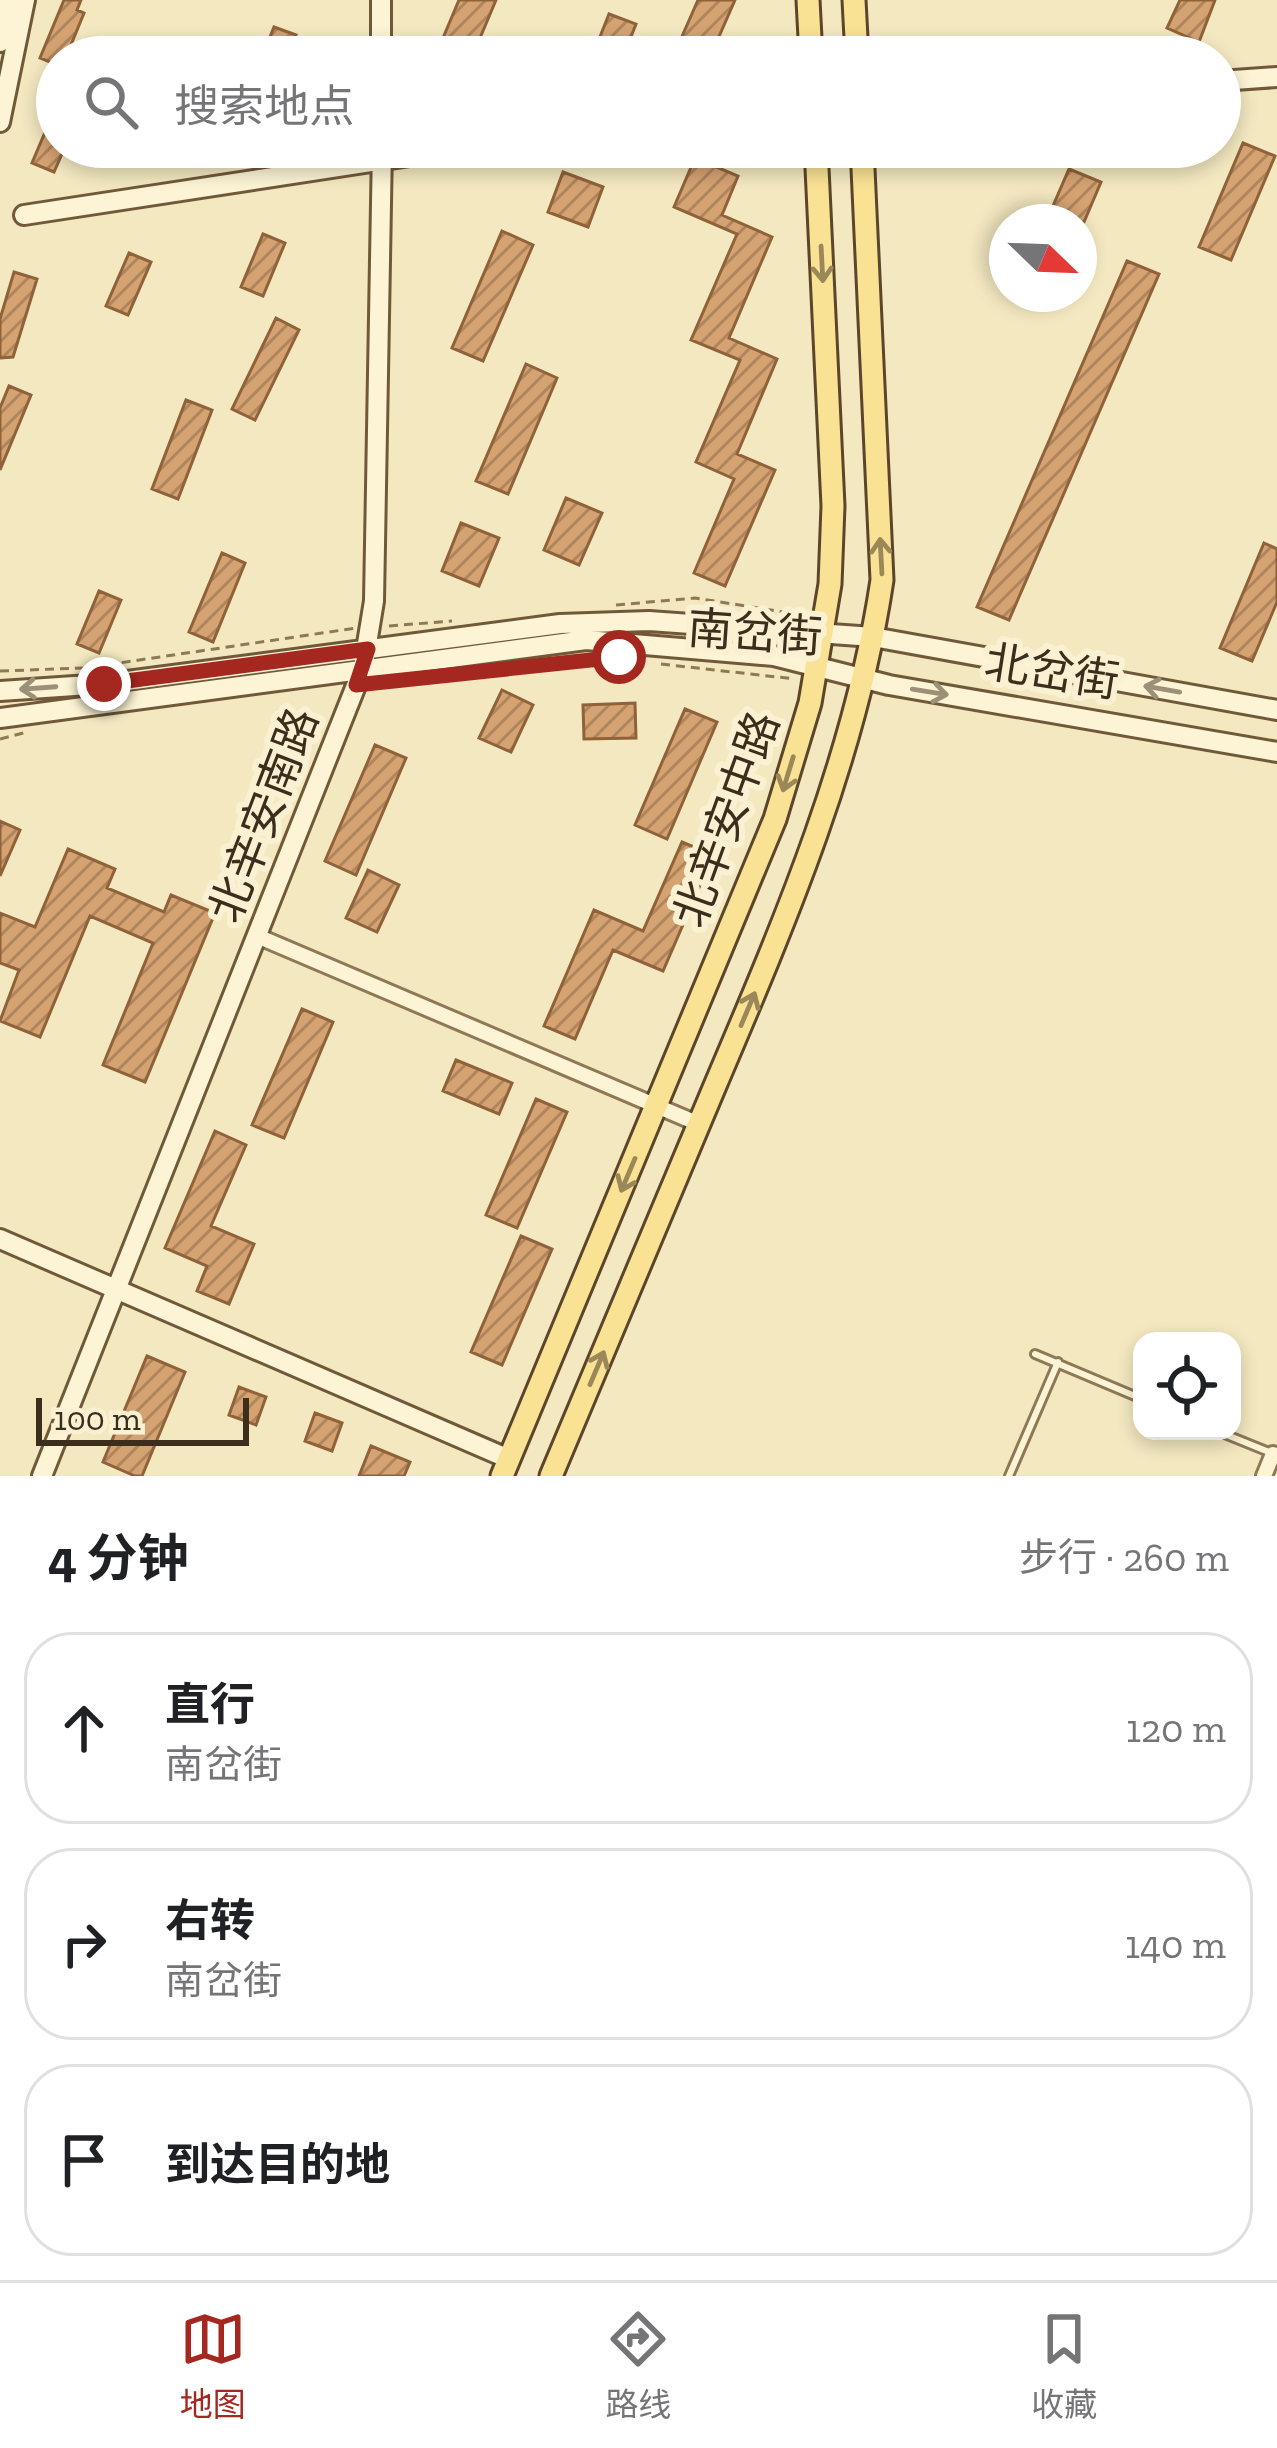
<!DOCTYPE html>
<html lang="zh">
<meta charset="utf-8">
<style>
:root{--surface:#fff;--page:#f2f2f2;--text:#202124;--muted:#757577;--line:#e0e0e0;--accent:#a4281f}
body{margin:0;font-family:"Zilla Slab","Noto Sans SC",serif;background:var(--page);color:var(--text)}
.controls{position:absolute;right:36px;bottom:36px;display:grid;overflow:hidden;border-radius:24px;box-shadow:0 6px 18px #0003}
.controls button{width:108px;height:108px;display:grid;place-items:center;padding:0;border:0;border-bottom:3px solid var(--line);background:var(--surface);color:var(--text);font:60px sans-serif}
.compass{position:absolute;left:989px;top:204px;width:108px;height:108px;border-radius:50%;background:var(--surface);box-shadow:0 6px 18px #0003;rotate:113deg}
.scale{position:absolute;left:36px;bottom:30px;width:213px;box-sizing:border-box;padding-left:12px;border:6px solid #3c2e1c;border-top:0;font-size:33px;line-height:42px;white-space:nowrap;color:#3c2e1c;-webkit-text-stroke:9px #f9f1d1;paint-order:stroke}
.stop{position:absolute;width:36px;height:36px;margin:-27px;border:9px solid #a4281f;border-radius:50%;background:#fff}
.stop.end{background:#a4281f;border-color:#fff;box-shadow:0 3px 12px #0008}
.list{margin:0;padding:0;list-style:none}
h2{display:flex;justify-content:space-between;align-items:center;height:156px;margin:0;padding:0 48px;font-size:51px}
h2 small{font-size:39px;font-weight:400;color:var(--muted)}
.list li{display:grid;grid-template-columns:78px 1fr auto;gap:36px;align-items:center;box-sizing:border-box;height:192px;margin:0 24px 24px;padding:0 24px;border:3px solid var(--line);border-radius:48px}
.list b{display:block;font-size:45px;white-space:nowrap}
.list p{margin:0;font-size:39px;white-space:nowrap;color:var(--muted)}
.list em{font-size:39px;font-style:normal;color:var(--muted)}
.icon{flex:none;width:66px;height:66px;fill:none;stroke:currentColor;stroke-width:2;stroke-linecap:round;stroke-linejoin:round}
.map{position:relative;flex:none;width:1277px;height:1476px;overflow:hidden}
.search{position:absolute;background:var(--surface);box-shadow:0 6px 18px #0003;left:36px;right:36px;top:36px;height:132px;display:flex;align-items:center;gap:30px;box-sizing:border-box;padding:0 42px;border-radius:66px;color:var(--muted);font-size:45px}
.sheet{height:804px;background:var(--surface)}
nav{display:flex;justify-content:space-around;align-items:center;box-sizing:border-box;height:168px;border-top:3px solid var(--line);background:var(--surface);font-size:33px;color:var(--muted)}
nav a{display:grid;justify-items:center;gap:6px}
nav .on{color:var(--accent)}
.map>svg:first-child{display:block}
.building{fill:url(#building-hatch);stroke:#906239;stroke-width:3}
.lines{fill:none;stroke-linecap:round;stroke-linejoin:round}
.lane-casing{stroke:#8e7856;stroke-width:12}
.street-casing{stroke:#8e7856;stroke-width:20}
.secondary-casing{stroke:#705939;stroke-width:24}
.primary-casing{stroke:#5b452b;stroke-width:27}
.path{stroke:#8e7856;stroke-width:3;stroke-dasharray:9 6;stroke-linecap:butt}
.lane{stroke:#fcf4d5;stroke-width:6}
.street{stroke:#fcf4d5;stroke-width:14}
.secondary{stroke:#fcf4d5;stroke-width:18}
.primary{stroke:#fae294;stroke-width:21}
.oneway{stroke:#9b8858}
.oneway2{stroke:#9c9178}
.route{stroke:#a4281f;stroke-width:15}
.labels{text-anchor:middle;stroke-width:12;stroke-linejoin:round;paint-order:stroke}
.street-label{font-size:45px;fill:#3c2e1c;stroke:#f9f1d1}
</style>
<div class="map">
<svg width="1277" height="1476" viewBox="0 0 1277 1476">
<defs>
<pattern id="building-hatch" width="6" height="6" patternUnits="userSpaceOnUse" patternTransform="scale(3)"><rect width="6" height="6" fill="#d5a372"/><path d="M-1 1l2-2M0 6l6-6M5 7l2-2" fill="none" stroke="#ae855d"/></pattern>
</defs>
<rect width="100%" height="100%" fill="#f3e8c0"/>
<path class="building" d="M64 0H81L77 10 84 13 66 57H57V65L40 58Z
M459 0H496L472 57H435Z
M698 0H735L710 57H673Z
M1180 0H1215L1199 42 1167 28Z
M609 14 636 24 623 57H592Z
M274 27 296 35 287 57H262Z
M57 104V147H65L54 172 32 163Z
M1243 143 1275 156 1231 260 1199 247Z
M695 158 738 176 722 215 772 237 729 338 777 359 737 454 775 470 725 586 694 573 734 479 696 462 740 360 691 340 737 234 674 207Z
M1069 169 1101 182 1084 222H1046Z
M563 172 603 187 588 227 548 212Z
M502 231 533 245 483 361 452 348Z
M263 234 285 243 263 296 241 287Z
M129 253 151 262 128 315 106 306Z
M1127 261 1159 274 1009 620 977 607Z
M14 272 37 279 13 357 0 358V319Z
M276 318 299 330 255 420 232 409Z
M526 364 557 378 508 494 476 481Z
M9 386 31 395 0 470V408Z
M186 400 212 410 178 499 152 489Z
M566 498 602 513 579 565 544 550Z
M461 523 499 538 479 586 442 571Z
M1264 543 1277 549V602L1252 661 1220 648Z
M222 553 245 563 213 642 189 632Z
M99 591 121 600 99 653 77 644Z
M502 690 533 705 511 752 479 738Z
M635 703 636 738 584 739 583 705Z
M685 709 717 722 667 839 635 825Z
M375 745 406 758 356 875 325 861Z
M0 821 20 830 0 876Z
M682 842 713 855 663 971 613 950 575 1039 544 1026 594 910 643 931Z
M68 849 115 869 107 888 164 912 171 895 215 913 145 1082 103 1065 153 943 90 916 40 1037 0 1021 19 970 0 963V913L35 927Z
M368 870 399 885 377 932 346 918Z
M302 1009 333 1022 284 1138 252 1125Z
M456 1060 512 1083 499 1114 443 1091Z
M536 1099 567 1112 517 1228 486 1215Z
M215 1131 246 1145 211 1226 254 1244 229 1304 197 1291 207 1266 165 1248Z
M521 1236 552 1249 502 1365 471 1352Z
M147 1356 185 1372 142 1476H135L103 1462Z
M239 1387 266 1397 256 1425 229 1415Z
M315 1413 342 1423 332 1451 305 1441Z
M371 1446 410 1462 404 1476H359Z"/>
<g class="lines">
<g class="lane-casing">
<path id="lane" d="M1035 1354 1142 1399
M1217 1431 1274 1454
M1009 1476 1058 1362"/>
</g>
<g class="street-casing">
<path id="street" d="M257 936 699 1124
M1264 1476 1273 1454"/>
</g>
<g class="secondary-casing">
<path id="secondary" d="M381 0V57
M0 42 8 0
M1220 81 1277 77
M0 122 25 0
M24 215 469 147
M0 691 104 684 560 624 649 621 873 637 1277 710
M0 718 586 640 774 656 889 685 1277 752
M0 1239 509 1459
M42 1476 363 668 374 601 382 147"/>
</g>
<g class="primary-casing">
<path id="primary" d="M808 0 811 57
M854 0 857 57
M502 1476 775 819 810 703 830 584 833 506 816 147
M551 1476C607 1344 662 1212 717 1081 786 919 856 755 882 580L862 147"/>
</g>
<path class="path" d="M616 605 695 598 809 616
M389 626 452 621
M661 664 795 679
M92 667 356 628
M0 671 83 668
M0 739 27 732"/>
<use href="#lane" class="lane"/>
<use href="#street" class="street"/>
<use href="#secondary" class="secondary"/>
<use href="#primary" class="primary"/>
</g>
<defs><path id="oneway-shaft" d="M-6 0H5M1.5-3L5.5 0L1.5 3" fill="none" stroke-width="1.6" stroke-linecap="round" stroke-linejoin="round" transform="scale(3)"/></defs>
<g class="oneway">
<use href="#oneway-shaft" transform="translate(822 264) rotate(87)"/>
<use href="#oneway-shaft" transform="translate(881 556) rotate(-93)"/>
<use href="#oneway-shaft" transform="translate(788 774) rotate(107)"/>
<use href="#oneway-shaft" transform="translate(748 1009) rotate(-67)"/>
<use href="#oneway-shaft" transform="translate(628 1175) rotate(113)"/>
<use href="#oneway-shaft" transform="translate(597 1368) rotate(-67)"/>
</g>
<g class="oneway2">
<use href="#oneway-shaft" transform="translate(38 688) rotate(176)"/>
<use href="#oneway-shaft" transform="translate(1162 689) rotate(-170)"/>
<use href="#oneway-shaft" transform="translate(930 692) rotate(9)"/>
</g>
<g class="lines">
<path class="route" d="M104 684 368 649 356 685 619 657"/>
</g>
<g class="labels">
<g class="street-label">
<text transform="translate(755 632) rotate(4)" y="16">南岔街</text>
<text transform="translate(1052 671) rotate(9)" y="16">北岔街</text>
<text transform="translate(263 815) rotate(-69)" y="16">北辛安南路</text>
<text transform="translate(726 819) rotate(-70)" y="16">北辛安中路</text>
</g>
</g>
</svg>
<div class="controls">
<button><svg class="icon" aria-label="locate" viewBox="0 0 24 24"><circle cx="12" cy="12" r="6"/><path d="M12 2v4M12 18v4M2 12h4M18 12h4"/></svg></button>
</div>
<svg class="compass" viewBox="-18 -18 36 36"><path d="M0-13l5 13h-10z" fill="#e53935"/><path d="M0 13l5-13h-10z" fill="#757577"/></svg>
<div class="scale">100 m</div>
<div class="stop" style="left:619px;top:657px"></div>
<div class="stop end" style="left:104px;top:684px"></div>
<div class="search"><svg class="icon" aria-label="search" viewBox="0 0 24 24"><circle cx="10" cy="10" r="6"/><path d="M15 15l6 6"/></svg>搜索地点</div>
</div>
<section class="sheet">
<h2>4 分钟<small>步行 · 260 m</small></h2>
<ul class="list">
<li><svg class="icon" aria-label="ahead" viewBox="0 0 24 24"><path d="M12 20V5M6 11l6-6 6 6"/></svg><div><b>直行</b><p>南岔街</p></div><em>120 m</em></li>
<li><svg class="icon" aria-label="right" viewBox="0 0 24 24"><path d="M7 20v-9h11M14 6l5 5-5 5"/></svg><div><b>右转</b><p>南岔街</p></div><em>140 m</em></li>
<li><svg class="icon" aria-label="arrive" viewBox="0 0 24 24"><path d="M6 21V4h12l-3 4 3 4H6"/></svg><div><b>到达目的地</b></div></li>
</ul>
</section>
<nav>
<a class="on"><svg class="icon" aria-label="map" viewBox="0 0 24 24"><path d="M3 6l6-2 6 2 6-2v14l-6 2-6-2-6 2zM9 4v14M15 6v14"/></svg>地图</a>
<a><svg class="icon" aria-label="directions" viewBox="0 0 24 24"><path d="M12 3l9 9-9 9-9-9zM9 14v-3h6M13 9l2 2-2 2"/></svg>路线</a>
<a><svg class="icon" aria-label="saved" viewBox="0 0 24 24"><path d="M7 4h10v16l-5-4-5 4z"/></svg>收藏</a>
</nav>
